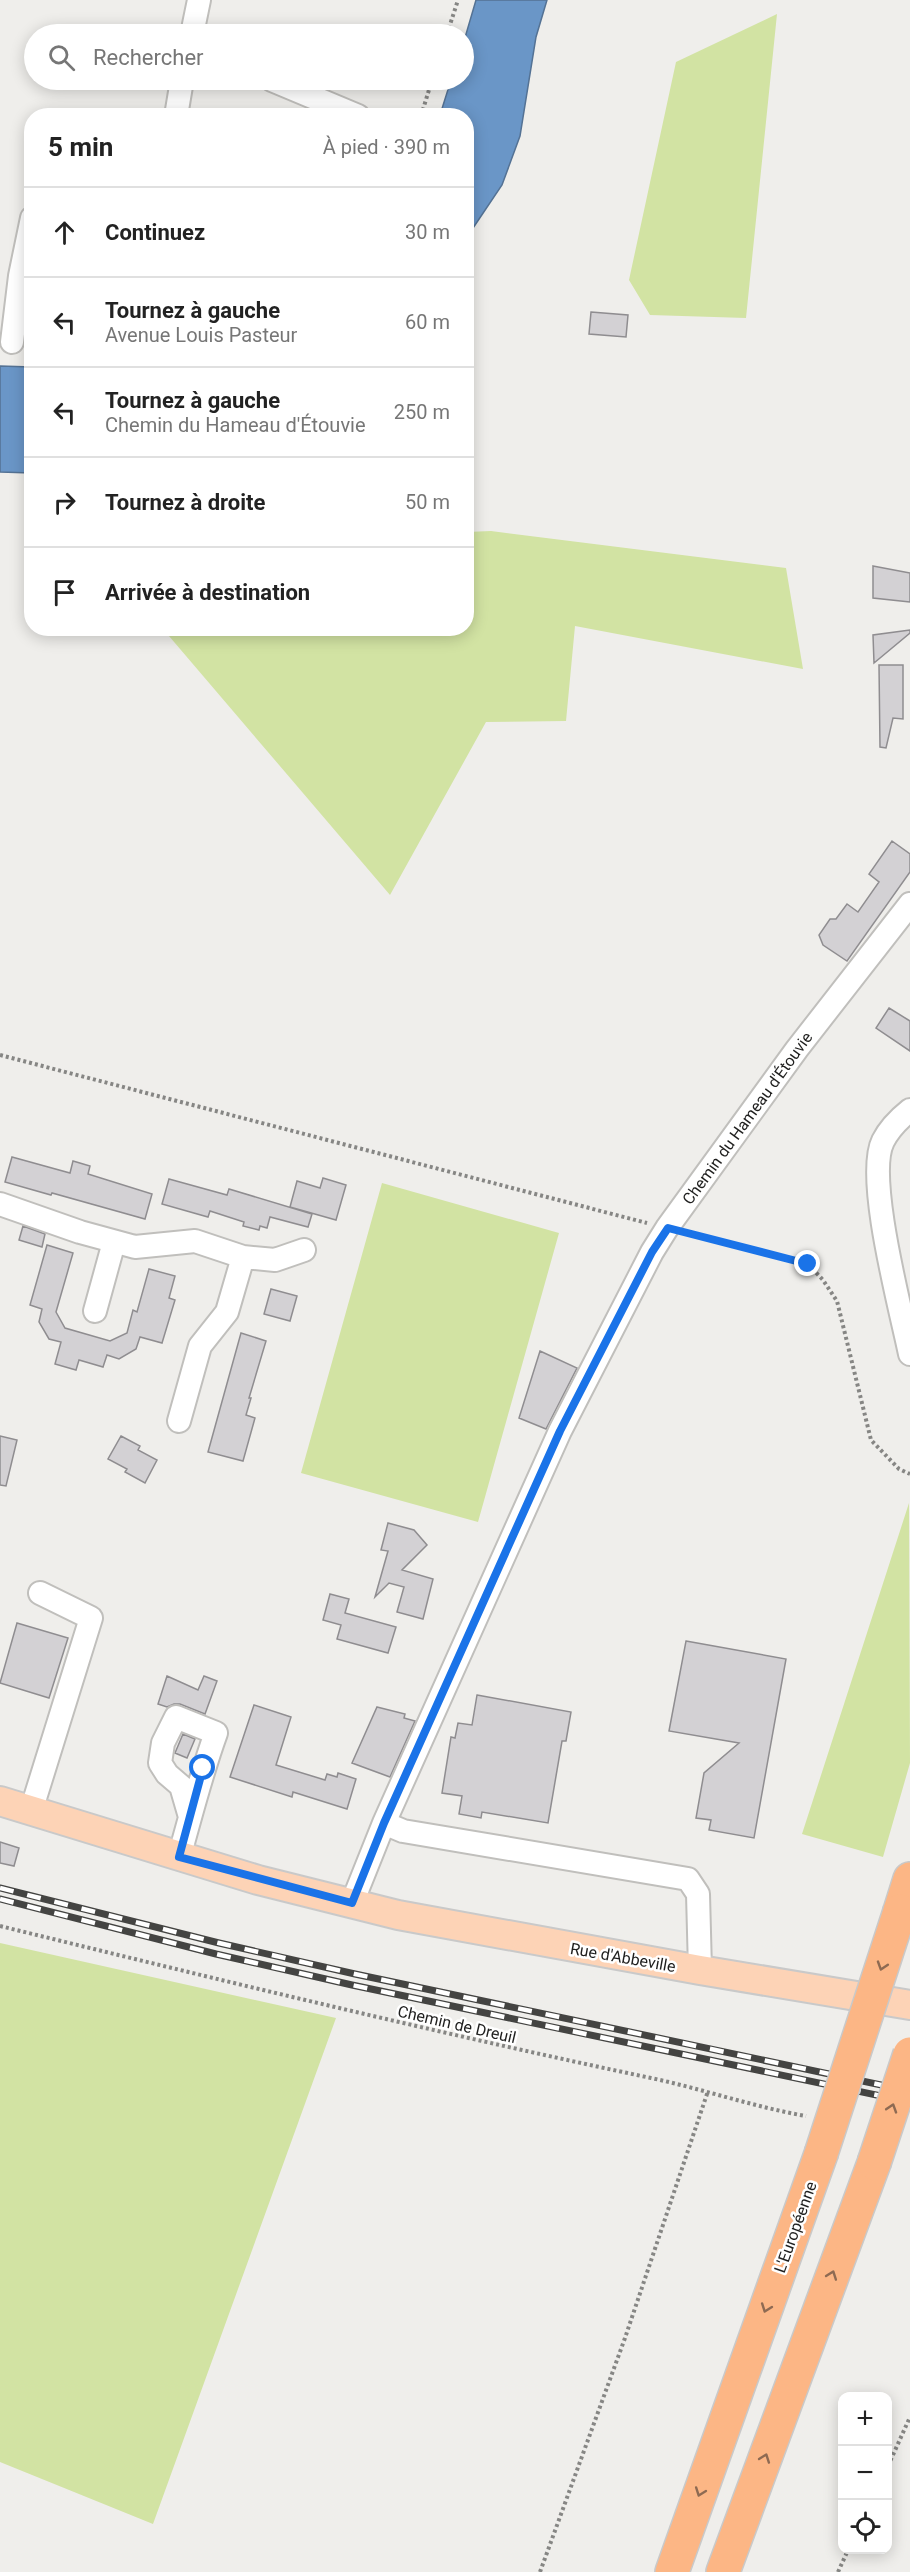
<!DOCTYPE html>
<html lang="fr">
<meta charset="utf-8">
<style>
:root{--surface:#fff;--page:#f2f2f2;--text:#222;--muted:#767676;--line:#e0e0e0}
body{margin:0;font-family:Roboto,sans-serif;background:var(--page);color:var(--text)}
.controls{position:absolute;right:18px;bottom:18px;display:grid;overflow:hidden;border-radius:12px;box-shadow:0 3px 15px #0003}
.controls button{width:54px;height:54px;display:grid;place-items:center;padding:0;border:0;border-bottom:2px solid var(--line);background:var(--surface);color:var(--text);font:30px sans-serif}
.stop{position:absolute;width:18px;height:18px;margin:-14px;border:4px solid #1a73e8;border-radius:50%;background:#fff}
.stop.end{background:#1a73e8;border-color:#fff;box-shadow:0 2px 6px #0008}
.list{margin:0;padding:0;list-style:none}
h2{display:flex;justify-content:space-between;align-items:center;height:78px;margin:0;padding:0 24px;font-size:26px}
h2 small{font-size:20px;font-weight:400;color:var(--muted)}
.list li{display:grid;grid-template-columns:39px 1fr auto;gap:18px;align-items:center;box-sizing:border-box;height:90px;padding:0 24px;border-top:2px solid var(--line)}
.list b{display:block;font-size:22px;white-space:nowrap}
.list p{margin:0;font-size:20px;white-space:nowrap;color:var(--muted)}
.list em{font-size:20px;font-style:normal;color:var(--muted)}
.icon{flex:none;width:33px;height:33px;fill:none;stroke:currentColor;stroke-width:2;stroke-linecap:round;stroke-linejoin:round}
.map{position:relative;flex:none;width:910px;height:2572px;overflow:hidden}
.search{position:absolute;background:var(--surface);box-shadow:0 3px 15px #0003;left:24px;top:24px;width:450px;height:66px;display:flex;align-items:center;gap:15px;box-sizing:border-box;padding:0 21px;border-radius:33px;color:var(--muted);font-size:22px}
.panel{position:absolute;background:var(--surface);box-shadow:0 3px 15px #0003;left:24px;top:108px;width:450px;height:528px;border-radius:24px}
.map>svg:first-child{display:block}
.green{fill:#d2e3a3}
.water{fill:#6a96c7;stroke:#547294;stroke-width:1.5}
.building{fill:#d3d1d4;stroke:#8f8d90;stroke-width:1.5}
.lines{fill:none;stroke-linecap:round;stroke-linejoin:round}
.minor-casing{stroke:#c0bfbc;stroke-width:26}
.major-casing{stroke:#c9c9c9;stroke-width:32}
.highway-casing{stroke:#c9c9c9;stroke-width:36}
.path{stroke:#868684;stroke-width:4;stroke-dasharray:3 3;stroke-linecap:butt}
.minor{stroke:#fff;stroke-width:22}
.major{stroke:#fdd3b6;stroke-width:28}
.highway{stroke:#fcb685;stroke-width:33}
.rail-casing{stroke:#444442;stroke-width:7}
.rail{stroke:#fff;stroke-width:4.5;stroke-dasharray:14;stroke-linecap:butt}
.highway-bridge-casing{stroke:#c9c9c9;stroke-width:36;stroke-linecap:butt}
.highway-bridge{stroke:#fcb685;stroke-width:33}
.oneway{stroke:#8e6a52}
.route{stroke:#1a73e8;stroke-width:8}
.labels{text-anchor:middle;stroke-width:5;stroke-linejoin:round;paint-order:stroke}
.street-label{font-size:16px;fill:#1f1f1e;stroke:#fff}
</style>
<div class="map">
<svg width="910" height="2572" viewBox="0 0 910 2572">
<rect width="100%" height="100%" fill="#efeeeb"/>
<path class="green" d="M777 14 746 318 650 315 629 280 676 62Z
M491 531 786 568 803 669 575 626 566 721 486 722 390 895 163 629 466 628 467 532Z
M382 1183 559 1233 478 1522 301 1473Z
M909 1503 910 1763 883 1857 802 1834Z
M0 1943 336 2018 153 2524 0 2462Z"/>
<path class="water" d="M476 0H547L536 37 520 136 502 185 467 237 466 116 440 115 451 80H464V41Z
M0 366 31 367V473L0 472Z"/>
<path class="building" d="M591 312 628 315 626 337 589 334Z
M873 566 910 573V602L873 598Z
M910 630V633L874 663 873 635Z
M879 665H903V719L893 718 886 748 880 747Z
M892 841 910 854V872L847 961 823 945 819 935 830 919H836L847 904 858 912 879 882 869 874Z
M889 1008 910 1021V1051L876 1028Z
M12 1157 70 1173 73 1161 90 1166 88 1174 152 1194 145 1219 52 1193 51 1195 5 1182Z
M323 1178 346 1185 336 1220 290 1207 297 1181 320 1188Z
M169 1179 227 1195 229 1189 312 1214 308 1227 270 1217 267 1228 260 1226 259 1230 243 1226 244 1222 210 1211 208 1217 162 1204Z
M23 1226 45 1234 42 1247 19 1240Z
M47 1245 73 1253 56 1312 65 1328 110 1341 127 1333 133 1310 137 1312 149 1269 175 1276 169 1298 175 1300 162 1343 140 1337 136 1349 119 1359 107 1355 103 1367 79 1360 76 1370 55 1364 61 1342 49 1339 39 1322 42 1309 30 1305Z
M271 1289 297 1296 290 1321 264 1314Z
M241 1333 266 1341 249 1398H251L246 1415 255 1418 243 1461 208 1452Z
M540 1351 577 1368 546 1429 519 1418Z
M0 1436 17 1440 6 1486 0 1485Z
M121 1436 140 1446 138 1450 157 1460 145 1483 125 1472 127 1469 108 1459Z
M388 1523 414 1530 427 1545 402 1570 433 1579 423 1619 397 1612 404 1587 389 1583 375 1597 388 1551 381 1550Z
M330 1594 349 1599 345 1613 396 1627 388 1653 337 1639 341 1625 323 1620Z
M17 1623 68 1638 49 1698 0 1683Z
M686 1641 786 1659 754 1838 709 1830 711 1820 696 1818 704 1773 739 1743 669 1731Z
M167 1676 198 1690 204 1676 217 1681 205 1714 180 1704H174L167 1707 158 1704Z
M477 1695 571 1712 566 1741H562L548 1823 482 1812 481 1818 459 1814 462 1796 442 1793 451 1737 455 1738 458 1723 472 1725Z
M254 1705 291 1717 276 1765 325 1780 327 1774 337 1777 338 1773 356 1779 347 1809 293 1792 292 1797 230 1777Z
M377 1707 405 1714 404 1718 415 1721 390 1777 352 1763Z
M183 1734 195 1739 187 1758 175 1753Z
M0 1842 19 1848 14 1866 0 1863Z"/>
<g class="lines">
<g class="minor-casing">
<path id="minor" d="M192 34 199 0
M272 80 358 116
M176 116 182 80
M12 342 20 276 32 218
M910 1110C900 1118 889 1129 883 1141 865 1177 901 1310 910 1354
M0 1204 80 1232 135 1247 195 1241 243 1257 275 1260 304 1250
M95 1311 114 1242
M179 1421 200 1346 227 1312 243 1257
M31 1811 91 1618 40 1593
M384 1823 403 1831 688 1879 698 1894 700 1970
M179 1857C191 1815 201 1774 216 1733L176 1717 163 1743 160 1763 167 1774 181 1786 190 1817
M352 1903 384 1823 560 1431 652 1252 667 1228 797 1049 910 904"/>
</g>
<g class="major-casing">
<path id="major" d="M0 1801 258 1880 398 1915 700 1970 910 2005"/>
</g>
<g class="highway-casing">
<path id="highway" d="M900 1911 910 1879
M672 2572 821 2154
M723 2572 874 2163"/>
</g>
<path class="path" d="M447 34 458 0
M421 116 432 80
M0 1055 647 1223
M686 1233 808 1264 823 1280 837 1301 871 1440 899 1469 910 1474
M0 1926C216 1979 433 2032 651 2078 703 2089 754 2107 806 2116
M888 2466 910 2417
M540 2572 625 2338 708 2091
M838 2572 848 2550"/>
<use href="#minor" class="minor"/>
<use href="#major" class="major"/>
<use href="#highway" class="highway"/>
<g class="rail-casing">
<path id="rail" d="M0 1888 219 1943 355 1974 910 2091
M0 1899 216 1954 352 1985 910 2102"/>
</g>
<use href="#rail" class="rail"/>
<g class="highway-bridge-casing">
<path id="highway-bridge" d="M821 2154 900 1911
M874 2163 910 2054"/>
</g>
<use href="#highway-bridge" class="highway-bridge"/>
</g>
<defs><path id="oneway-chevron" d="M-2-3.5L2.5 0L-2 3.5" fill="none" stroke-width="1.6" stroke-linecap="round" stroke-linejoin="round" transform="scale(1.5)"/></defs>
<g class="oneway">
<use href="#oneway-chevron" transform="translate(882 1966) rotate(108)"/>
<use href="#oneway-chevron" transform="translate(892 2108) rotate(-72)"/>
<use href="#oneway-chevron" transform="translate(832 2275) rotate(-70)"/>
<use href="#oneway-chevron" transform="translate(766 2308) rotate(110)"/>
<use href="#oneway-chevron" transform="translate(765 2458) rotate(-70)"/>
<use href="#oneway-chevron" transform="translate(700 2492) rotate(110)"/>
</g>
<g class="lines">
<path class="route" d="M203 1768 179 1857 352 1903 384 1823 560 1431 652 1252 668 1228 808 1264"/>
</g>
<g class="labels">
<g class="street-label">
<text transform="translate(747 1118) rotate(-54)" y="6">Chemin du Hameau d'Étouvie</text>
<text transform="translate(623 1957) rotate(10)" y="6">Rue d'Abbeville</text>
<text transform="translate(457 2024) rotate(13)" y="6">Chemin de Dreuil</text>
<text transform="translate(795 2227) rotate(-70)" y="6">L'Européenne</text>
</g>
</g>
</svg>
<div class="controls">
<button>+</button>
<button>−</button>
<button><svg class="icon" aria-label="locate" viewBox="0 0 24 24"><circle cx="12" cy="12" r="6"/><path d="M12 2v4M12 18v4M2 12h4M18 12h4"/></svg></button>
</div>
<div class="stop" style="left:203px;top:1768px"></div>
<div class="stop end" style="left:808px;top:1264px"></div>
<div class="search"><svg class="icon" aria-label="search" viewBox="0 0 24 24"><circle cx="10" cy="10" r="6"/><path d="M15 15l6 6"/></svg>Rechercher</div>
<section class="panel">
<h2>5 min<small>À pied · 390 m</small></h2>
<ul class="list">
<li><svg class="icon" aria-label="ahead" viewBox="0 0 24 24"><path d="M12 20V5M6 11l6-6 6 6"/></svg><div><b>Continuez</b></div><em>30 m</em></li>
<li><svg class="icon" aria-label="left" viewBox="0 0 24 24"><path d="M17 20v-9H6M10 6l-5 5 5 5"/></svg><div><b>Tournez à gauche</b><p>Avenue Louis Pasteur</p></div><em>60 m</em></li>
<li><svg class="icon" aria-label="left" viewBox="0 0 24 24"><path d="M17 20v-9H6M10 6l-5 5 5 5"/></svg><div><b>Tournez à gauche</b><p>Chemin du Hameau d'Étouvie</p></div><em>250 m</em></li>
<li><svg class="icon" aria-label="right" viewBox="0 0 24 24"><path d="M7 20v-9h11M14 6l5 5-5 5"/></svg><div><b>Tournez à droite</b></div><em>50 m</em></li>
<li><svg class="icon" aria-label="arrive" viewBox="0 0 24 24"><path d="M6 21V4h12l-3 4 3 4H6"/></svg><div><b>Arrivée à destination</b></div></li>
</ul>
</section>
</div>
